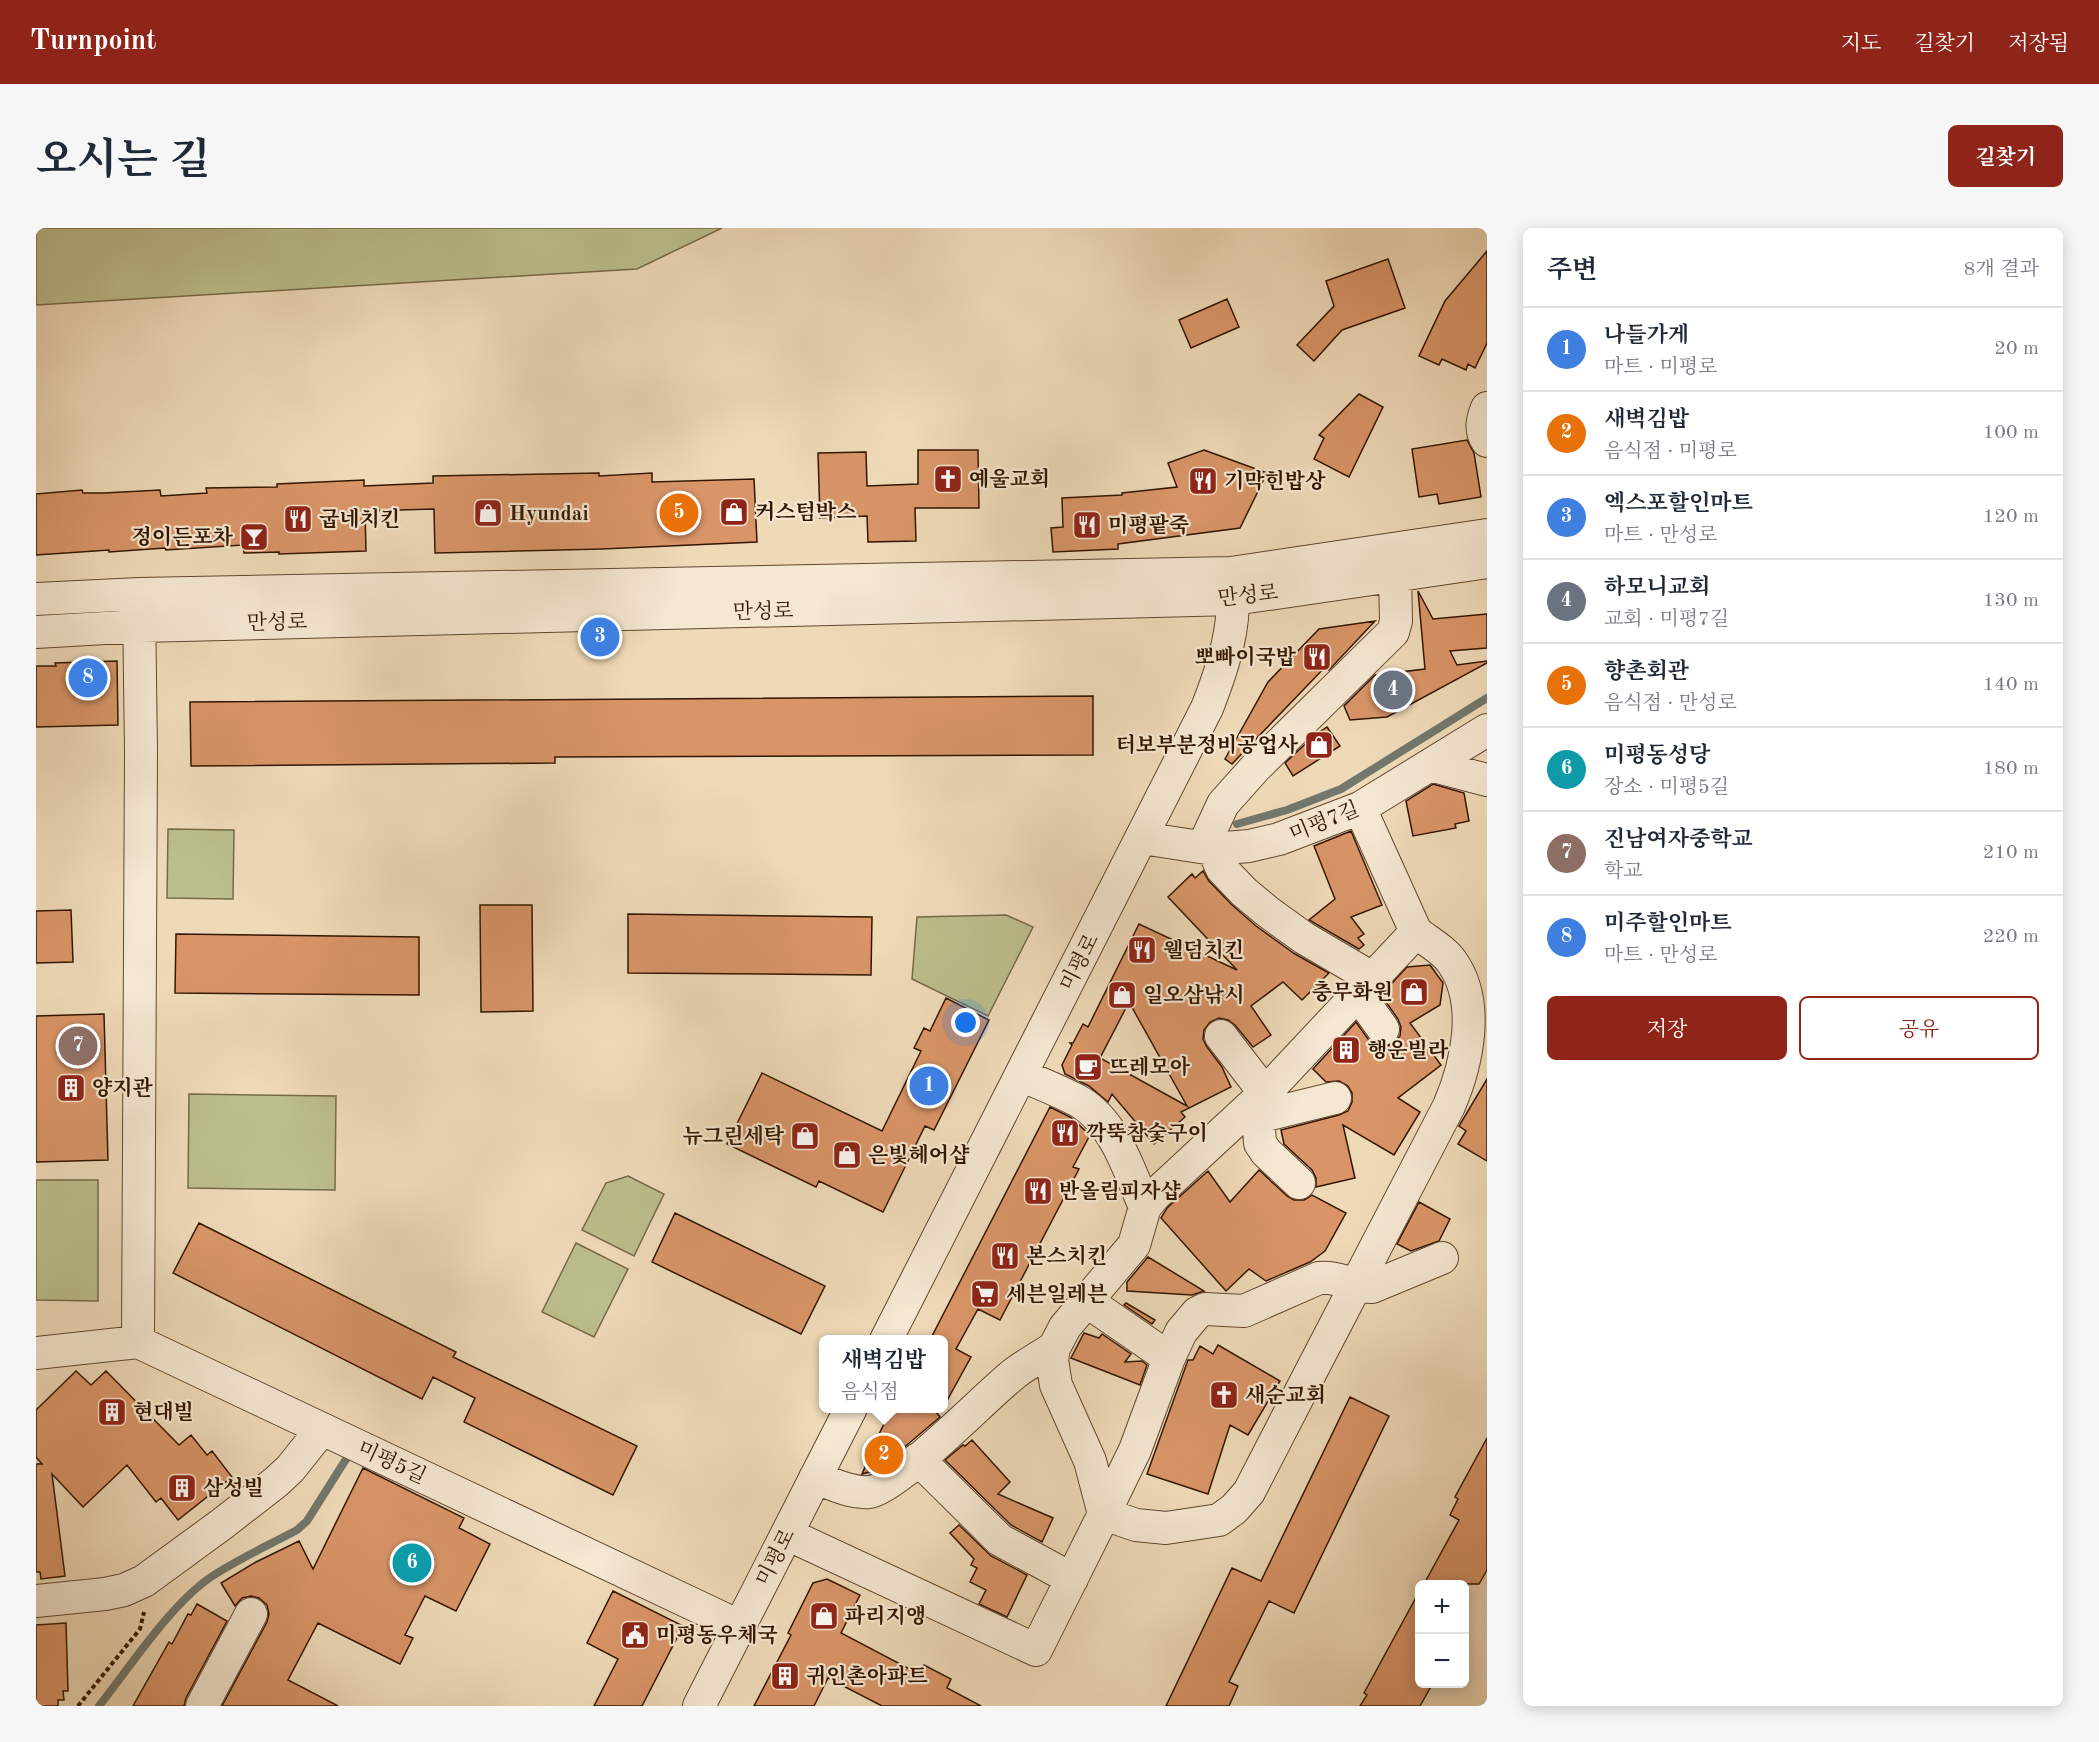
<!DOCTYPE html>
<html lang="ko">
<meta charset="utf-8">
<style>
:root{--surface:#fff;--page:#f6f6f7;--text:#1f2937;--muted:#747a83;--line:#e0e1e3;--accent:#8f2418}
body{margin:0;font-family:"Old Standard TT","Noto Serif KR",serif;background:var(--page);color:var(--text)}
.controls{position:absolute;right:18px;bottom:18px;display:grid;overflow:hidden;border-radius:9px;box-shadow:0 3px 15px #0003}
.controls button{width:54px;height:54px;display:grid;place-items:center;padding:0;border:0;border-bottom:2px solid var(--line);background:var(--surface);color:var(--text);font:30px sans-serif}
.you{position:absolute;left:930px;top:795px;width:21px;height:21px;margin:-15px;border:4px solid #fff;border-radius:50%;background:#1a73e8;box-shadow:0 0 0 9px #1a73e833}
.badge{display:grid;place-items:center;width:39px;height:39px;border-radius:50%;background:var(--accent);color:#fff;font-size:20px;font-weight:700}
.pin{position:absolute;translate:-50% -50%;border:3px solid #fff;box-shadow:0 2px 6px #0006}
.popup{position:absolute;left:783px;top:1107px;width:129px;height:78px;box-sizing:border-box;display:grid;place-content:center;border-radius:9px;background:var(--surface);filter:drop-shadow(0 2px 4px #0005);font-size:20px;white-space:nowrap;color:var(--muted)}
.popup b{font-size:22px;color:var(--text)}
.popup::after{content:'';position:absolute;left:50%;top:100%;margin-left:-12px;border:12px solid transparent;border-top-color:var(--surface)}
.list{margin:0;padding:0;list-style:none}
h2{display:flex;justify-content:space-between;align-items:center;height:78px;margin:0;padding:0 24px;font-size:26px}
h2 small{font-size:20px;font-weight:400;color:var(--muted)}
.list li{display:grid;grid-template-columns:39px 1fr auto;gap:18px;align-items:center;box-sizing:border-box;height:84px;padding:0 24px;border-top:2px solid var(--line)}
.list b{display:block;font-size:22px;white-space:nowrap}
.list p{margin:0;font-size:20px;white-space:nowrap;color:var(--muted)}
.list em{font-size:20px;font-style:normal;color:var(--muted)}
.actions{display:flex;gap:12px;padding:18px 24px}
.actions a{flex:1;padding:14px 0;border:2px solid var(--accent);border-radius:9px;text-align:center;font-size:21px;color:var(--accent)}
.actions .main{background:var(--accent);color:#fff}
.map{position:relative;flex:none;width:1451px;height:1478px;overflow:hidden;border-radius:9px}
header{display:flex;align-items:center;gap:36px;box-sizing:border-box;height:84px;padding:0 30px;background:var(--accent);color:#fff}
header strong{font-size:28px}
nav{display:flex;gap:33px;margin-inline-start:auto;font-size:21px}
.intro{display:flex;align-items:center;justify-content:space-between;box-sizing:border-box;height:144px;padding:0 36px}
h1{margin:0;font-size:42px}
.button{padding:15px 27px;border-radius:9px;background:var(--accent);color:#fff;font-size:21px;font-weight:700}
main{display:flex;gap:36px;padding:0 36px}
aside{flex:1;background:var(--surface);border-radius:9px;box-shadow:0 3px 15px #0003}
.map>svg:first-child{display:block}
.green{fill:#bcbe8d;stroke:#786a47;stroke-width:1.5}
.lines{fill:none;stroke-linecap:round;stroke-linejoin:round}
.stream{stroke:#72786e;stroke-width:8}
.building{fill:#d99568;stroke:#331601;stroke-width:1.5;fill-rule:evenodd}
.minor-casing{stroke:#62472f;stroke-width:34}
.path{stroke:#331601;stroke-width:4;stroke-dasharray:4.5 3;stroke-linecap:butt}
.minor{stroke:#f5e7d1;stroke-width:32}
.labels{text-anchor:middle;stroke-width:4.5;stroke-linejoin:round;paint-order:stroke}
.poi-label{font-size:21px;font-weight:bold;fill:#331601;stroke:#f5e7d1;text-anchor:start}
.street-label{font-size:21px;fill:#331601;stroke:#f5e7d1}
</style>
<header>
<strong>Turnpoint</strong>
<nav><a>지도</a><a>길찾기</a><a>저장됨</a></nav>
</header>
<div class="intro"><h1>오시는 길</h1><a class="button">길찾기</a></div>
<main>
<div class="map">
<svg width="1451" height="1478" viewBox="0 0 1451 1478">
<rect width="100%" height="100%" fill="#efdab8"/>
<filter id="stains"><feTurbulence type="fractalNoise" baseFrequency=".00333" numOctaves="4"/><feColorMatrix values="0 0 0 0 .2 0 0 0 0 .09 0 0 0 0 .02 0 0 0 .5 -.17"/></filter>
<radialGradient id="worn" r=".72"><stop offset=".6" stop-color="#630" stop-opacity="0"/><stop offset="1" stop-color="#630" stop-opacity=".3"/></radialGradient>
<path class="green" d="M0 0H686L601 41 0 77Z
M132 601 198 602 197 671 131 670Z
M970 687 997 699 952 788 876 751 881 689Z
M153 866 300 868 299 962 152 960Z
M592 948 628 966 598 1028 546 1002 570 955Z
M0 952H62V1073L0 1072Z
M540 1015 592 1041 558 1109 506 1084Z"/>
<g class="lines">
<path class="stream" d="M1201 596 1251 582 1305 561 1451 470
M63 1478C94 1439 135 1376 175 1349 202 1331 233 1317 261 1302L271 1293 312 1228"/>
</g>
<path class="building" d="M1451 23V115L1439 140 1432 136 1430 142 1406 131 1403 137 1383 128 1409 73Z
M1352 31 1369 80 1306 102 1278 133 1261 117 1298 78 1290 53Z
M1191 71 1203 99 1155 120 1143 92Z
M1323 166 1347 179 1313 249 1278 231 1288 210 1283 207Z
M1431 212 1438 225 1445 269 1403 276 1401 266 1383 269 1376 221Z
M882 222H942L943 280H879L880 313 832 314 831 288 784 290 782 225 830 224 831 258 882 256Z
M1168 222 1231 245 1204 300 1082 316V321L1017 324 1015 300 1027 299 1026 270 1086 267V265L1141 259 1132 235Z
M563 245V248L616 245V254L718 251 721 314 566 321 399 325 398 281 329 283 330 323 243 326V324L208 325 207 317 130 322 129 320 73 324V322L0 327V266L46 262 47 265H68L124 262 125 268 171 265 170 260 241 259V256L328 252V258L397 255V248Z
M1382 363 1397 391 1451 386V420L1414 423 1421 437 1451 433V435L1351 489 1314 492 1308 478 1339 447 1389 441Z
M1339 393 1293 442 1291 437 1196 536 1189 531 1232 454 1283 401Z
M81 433 82 497 0 499V438H20L19 435Z
M1057 468V527L519 529V535L155 538 154 474Z
M1291 499 1304 518 1257 548 1249 535 1279 507Z
M1397 556 1428 565 1433 593 1419 596 1420 600 1377 608 1370 573Z
M1315 603 1346 677 1315 689 1328 706 1322 710 1328 717 1323 721 1273 692 1299 671 1278 618Z
M1167 643 1173 653 1195 676 1220 698 1259 726 1293 745 1266 772 1247 754 1215 778 1235 807 1217 819 1199 797 1192 792 1183 790 1174 794 1168 802 1167 811 1171 819 1186 839 1195 859 1145 884 1149 889 1118 916 1076 866 1072 874 1053 858 1029 846 1026 837 1036 817 1034 815H1037L1047 796 1052 799 1103 696 1201 742 1132 669 1156 646 1159 650ZM1093 774 1151 878 1064 830Z
M444 677H496L497 783 445 784Z
M35 682 37 734 0 735V683Z
M592 686 836 689 835 747 592 745Z
M140 706 383 709V767L139 765Z
M1394 737 1407 755 1404 777 1374 795 1405 837 1362 870 1384 884 1358 927 1307 897 1319 950 1280 959V950L1276 942 1248 916 1245 902 1303 887 1312 883 1316 874V865L1312 858 1303 853 1290 854 1277 841 1320 794 1332 811 1339 817 1349 819 1358 815 1364 808 1365 799 1362 791 1345 767 1371 739Z
M910 770 953 792 898 902 889 898 847 984 783 953 780 959 691 916 726 845 846 903 885 823 878 820 888 800 894 803Z
M68 786 72 932 0 934V788Z
M1451 851V933L1422 916 1430 903 1423 898Z
M1014 879 1034 889 1054 907 1037 939 1043 941 964 1092 942 1081 920 1121 935 1129 908 1178V1112H894Z
M1223 942 1251 968 1258 972H1268L1276 967 1310 985 1289 1023 1274 1034 1230 1053 1213 1041 1190 1063 1125 990 1131 980 1172 943 1194 974Z
M1383 974 1414 991 1403 1013 1375 1023 1361 1016Z
M639 985 789 1058 765 1106 616 1034Z
M163 995 420 1124 417 1129 601 1218 577 1267 428 1194 439 1170 397 1149 386 1171 137 1045Z
M1112 1029 1168 1063 1156 1067 1091 1063V1054Z
M1090 1075 1119 1092 1116 1096 1088 1077Z
M1048 1105 1063 1110 1066 1106 1095 1126 1089 1134 1106 1133 1111 1137 1104 1157 1035 1130Z
M1182 1117 1244 1153 1212 1207 1194 1197 1172 1266 1111 1246 1152 1132H1157L1164 1118 1177 1126Z
M40 1143 55 1157 70 1143 143 1217 155 1207 171 1227 176 1223 196 1249 142 1292 125 1270 120 1274 91 1237 47 1279 16 1246 29 1348 5 1351 4 1344H0V1236H6L0 1229V1182Z
M1314 1169 1353 1188 1258 1385 1233 1373 1193 1454 1202 1458 1193 1478H1130L1196 1340 1225 1353Z
M856 1180H897L904 1189 852 1233 837 1243 826 1246 844 1204Z
M1451 1210V1342L1443 1356H1388L1423 1292 1414 1287 1422 1271 1419 1269Z
M936 1212 974 1254 962 1266 1017 1290 1006 1314 975 1297 909 1232 927 1217 929 1218Z
M327 1240 428 1290 423 1300 454 1316 420 1383 389 1368 369 1407 377 1410 364 1436 282 1395 252 1452 302 1478H186L231 1394 233 1386 231 1377 223 1370 215 1368 206 1370 199 1378 185 1355 220 1334 263 1313 277 1341Z
M923 1297 955 1328 991 1347 971 1389 943 1376 950 1362 934 1354 941 1340 935 1337 938 1331 914 1305Z
M791 1351 824 1367 805 1405 883 1446 888 1437 915 1451 911 1460 945 1478H846L792 1450 778 1478H718L755 1407 752 1405 777 1355Z
M577 1363 647 1398 606 1478H558L582 1431 551 1415Z
M1383 1364V1455H1397L1384 1478H1324L1331 1467 1328 1465Z
M161 1376 191 1393 150 1470 148 1478H97L133 1414 136 1416 152 1386 155 1387Z
M30 1395 32 1463H27L28 1472H22V1478H0V1397Z"/>
<g class="lines">
<g class="minor-casing">
<path id="minor" d="M1451 180C1446 192 1444 202 1451 213
M0 371 103 366 1195 345 1451 307
M0 404 104 398 1198 371 1451 334
M1394 537 1451 552
M1106 610 1177 621 1213 618 1243 611 1324 580 1451 502
M1167 619 1187 576 1219 540 1357 404 1360 393 1359 347
M1177 621 1186 641 1208 664 1232 684 1268 710 1336 750
M1380 704C1391 713 1408 722 1416 734 1445 775 1431 836 1413 878 1346 1007 1279 1135 1213 1264L1198 1281 1183 1292 1130 1300 1100 1297 1068 1286 1099 1222 1133 1130 1145 1104 1161 1085 1169 1081 1208 1083 1283 1050C1302 1048 1318 1059 1336 1059L1406 1030
M1322 766 1347 801
M1185 808 1229 865
M985 847C1005 856 1026 864 1044 874 1080 896 1093 943 1109 979
M1221 873 1224 915 1230 924 1263 955
M1222 889 1299 870
M1052 1074 1133 1130
M850 1112 1171 480C1188 437 1201 396 1196 350
M102 1114 105 524 103 377
M0 1125 102 1114 703 1398
M882 1231 964 1312 1036 1351
M779 1250C795 1255 815 1266 833 1264 859 1262 952 1166 979 1145 991 1136 1005 1128 1018 1120
M751 1306 1000 1422 1068 1286 1054 1233 1020 1157 1016 1132 1018 1120 1029 1099 1098 1017 1109 979 1118 968 1229 865 1380 704 1324 580
M0 1373 69 1366 88 1362 108 1353 186 1296 240 1254 254 1241 286 1201
M166 1478 215 1386
M663 1478 815 1180"/>
</g>
<path class="path" d="M42 1478 104 1401 108 1384"/>
<use href="#minor" class="minor"/>
</g>
<defs>
<g id="church-square" transform="scale(1.5)"><rect x="-9" y="-9" width="18" height="18" rx="4" fill="#8f2418" stroke="#f5e7d1"/><path d="M-1.2-6h2.4v3.5h3.3v2.4h-3.3V6h-2.4V-.1h-3.3v-2.4h3.3Z" fill="#fff"/></g>
<g id="restaurant-square" transform="scale(1.5)"><rect x="-9" y="-9" width="18" height="18" rx="4" fill="#8f2418" stroke="#f5e7d1"/><path d="M-5-6h1v4h1v-4h1v4h1v-4h1v5L-1.5 .5V6h-2V.5L-5-1ZM5-6V6H3V1.5H1.5Q1.5-4 5-6Z" fill="#fff"/></g>
<g id="shop-square" transform="scale(1.5)"><rect x="-9" y="-9" width="18" height="18" rx="4" fill="#8f2418" stroke="#f5e7d1"/><path d="M-5-2.5h2.3a2.7 3.5 0 0 1 5.4 0H5L5.5 6h-11ZM-1.5-2.5h3a1.5 2.3 0 0 0-3 0Z" fill="#fff"/></g>
<g id="bar-square" transform="scale(1.5)"><rect x="-9" y="-9" width="18" height="18" rx="4" fill="#8f2418" stroke="#f5e7d1"/><path d="M-6-5H6L.8 .8V4.5H3.5V6h-7V4.5H-.8V.8Z" fill="#fff"/></g>
<g id="building-square" transform="scale(1.5)"><rect x="-9" y="-9" width="18" height="18" rx="4" fill="#8f2418" stroke="#f5e7d1"/><path d="M-4-6H4V6H1V3H-1V6H-4ZM-2.5-4.3h1.7v1.8h-1.7ZM.8-4.3h1.7v1.8H.8ZM-2.5-1h1.7V.8h-1.7ZM.8-1h1.7V.8H.8Z" fill="#fff"/></g>
<g id="cafe-square" transform="scale(1.5)"><rect x="-9" y="-9" width="18" height="18" rx="4" fill="#8f2418" stroke="#f5e7d1"/><path d="M-5.5-4.5H6V0H3Q3 3.5 0 3.5H-2.5Q-5.5 3.5-5.5 0ZM3-3.2v2h1.7v-2ZM-6 4.5H4V6H-6Z" fill="#fff"/></g>
<g id="supermarket-square" transform="scale(1.5)"><rect x="-9" y="-9" width="18" height="18" rx="4" fill="#8f2418" stroke="#f5e7d1"/><path d="M-6-5.5h2.5l.6 2H6L4.5 2H-2.5L-4.4-4H-6ZM-1.5 3.2a1.3 1.3 0 1 0 .1 0ZM3 3.2a1.3 1.3 0 1 0 .1 0Z" fill="#fff"/></g>
<g id="civic-square" transform="scale(1.5)"><rect x="-9" y="-9" width="18" height="18" rx="4" fill="#8f2418" stroke="#f5e7d1"/><path d="M-.6-6.5H3V-4.5H.6V-3L4-1V1h2V6H-6V1h2V-1L-.6-3ZM-1.2 2.5V6h2.4V2.5Z" fill="#fff"/></g>
</defs>
<g fill-rule="evenodd">
<use href="#church-square" x="912" y="251"/>
<use href="#restaurant-square" x="1167" y="253"/>
<use href="#shop-square" x="698" y="284"/>
<use href="#shop-square" x="452" y="285"/>
<use href="#restaurant-square" x="262" y="291"/>
<use href="#restaurant-square" x="1051" y="297"/>
<use href="#bar-square" x="218" y="309"/>
<use href="#restaurant-square" x="1281" y="429"/>
<use href="#shop-square" x="1283" y="517"/>
<use href="#restaurant-square" x="1106" y="722"/>
<use href="#shop-square" x="1378" y="764"/>
<use href="#shop-square" x="1086" y="767"/>
<use href="#building-square" x="1310" y="822"/>
<use href="#cafe-square" x="1052" y="839"/>
<use href="#building-square" x="35" y="860"/>
<use href="#restaurant-square" x="1029" y="905"/>
<use href="#shop-square" x="769" y="908"/>
<use href="#shop-square" x="811" y="927"/>
<use href="#restaurant-square" x="1002" y="963"/>
<use href="#restaurant-square" x="969" y="1028"/>
<use href="#supermarket-square" x="949" y="1066"/>
<use href="#church-square" x="1188" y="1167"/>
<use href="#building-square" x="76" y="1184"/>
<use href="#building-square" x="146" y="1260"/>
<use href="#shop-square" x="788" y="1388"/>
<use href="#civic-square" x="599" y="1407"/>
<use href="#building-square" x="749" y="1448"/>
</g>
<g class="labels">
<g class="poi-label">
<text x="933" y="258">예울교회</text>
<text x="1188" y="260">기막힌밥상</text>
<text x="719" y="291">커스텀박스</text>
<text x="473" y="292">Hyundai</text>
<text x="283" y="298">굽네치킨</text>
<text x="1072" y="304">미평팥죽</text>
<text x="197" y="316" text-anchor="end">정이든포차</text>
<text x="1260" y="436" text-anchor="end">뽀빠이국밥</text>
<text x="1262" y="524" text-anchor="end">터보부분정비공업사</text>
<text x="1127" y="729">웰덤치킨</text>
<text x="1357" y="771" text-anchor="end">충무화원</text>
<text x="1107" y="774">일오삼낚시</text>
<text x="1331" y="829">행운빌라</text>
<text x="1073" y="846">뜨레모아</text>
<text x="56" y="867">양지관</text>
<text x="1050" y="912">깍뚝참숯구이</text>
<text x="748" y="915" text-anchor="end">뉴그린세탁</text>
<text x="832" y="934">은빛헤어샵</text>
<text x="1023" y="970">반올림피자샵</text>
<text x="990" y="1035">본스치킨</text>
<text x="970" y="1073">세븐일레븐</text>
<text x="1209" y="1174">새순교회</text>
<text x="97" y="1191">현대빌</text>
<text x="167" y="1267">삼성빌</text>
<text x="809" y="1395">파리지앵</text>
<text x="620" y="1414">미평동우체국</text>
<text x="770" y="1455">귀인촌아파트</text>
</g>
<g class="street-label">
<text transform="translate(1212 367) rotate(-6)" y="7">만성로</text>
<text transform="translate(727 383) rotate(-1)" y="7">만성로</text>
<text transform="translate(241 394) rotate(-1)" y="7">만성로</text>
<text transform="translate(1288 593) rotate(-22)" y="7">미평7길</text>
<text transform="translate(1043 734) rotate(-63)" y="7">미평로</text>
<text transform="translate(356 1234) rotate(25)" y="7">미평5길</text>
<text transform="translate(739 1329) rotate(-63)" y="7">미평로</text>
</g>
</g>
<rect width="100%" height="100%" filter="url(#stains)"/>
<rect width="100%" height="100%" fill="url(#worn)"/>
</svg>
<div class="controls">
<button>+</button>
<button>−</button>
</div>
<div class="you"></div>
<div class="pin badge" style="left:893px;top:858px;background:#3f7fe0">1</div>
<div class="pin badge" style="left:848px;top:1227px;background:#e8710a">2</div>
<div class="popup"><b>새벽김밥</b>음식점</div>
<div class="pin badge" style="left:564px;top:409px;background:#3f7fe0">3</div>
<div class="pin badge" style="left:1357px;top:462px;background:#6b7280">4</div>
<div class="pin badge" style="left:643px;top:285px;background:#e8710a">5</div>
<div class="pin badge" style="left:376px;top:1335px;background:#0f9aa8">6</div>
<div class="pin badge" style="left:42px;top:818px;background:#8d6e63">7</div>
<div class="pin badge" style="left:52px;top:450px;background:#3f7fe0">8</div>
</div>
<aside>
<h2>주변<small>8개 결과</small></h2>
<ul class="list">
<li><span class="badge" style="background:#3f7fe0">1</span><div><b>나들가게</b><p>마트 · 미평로</p></div><em>20 m</em></li>
<li><span class="badge" style="background:#e8710a">2</span><div><b>새벽김밥</b><p>음식점 · 미평로</p></div><em>100 m</em></li>
<li><span class="badge" style="background:#3f7fe0">3</span><div><b>엑스포할인마트</b><p>마트 · 만성로</p></div><em>120 m</em></li>
<li><span class="badge" style="background:#6b7280">4</span><div><b>하모니교회</b><p>교회 · 미평7길</p></div><em>130 m</em></li>
<li><span class="badge" style="background:#e8710a">5</span><div><b>향촌회관</b><p>음식점 · 만성로</p></div><em>140 m</em></li>
<li><span class="badge" style="background:#0f9aa8">6</span><div><b>미평동성당</b><p>장소 · 미평5길</p></div><em>180 m</em></li>
<li><span class="badge" style="background:#8d6e63">7</span><div><b>진남여자중학교</b><p>학교</p></div><em>210 m</em></li>
<li><span class="badge" style="background:#3f7fe0">8</span><div><b>미주할인마트</b><p>마트 · 만성로</p></div><em>220 m</em></li>
</ul>
<div class="actions"><a class="main">저장</a><a>공유</a></div>
</aside>
</main>
